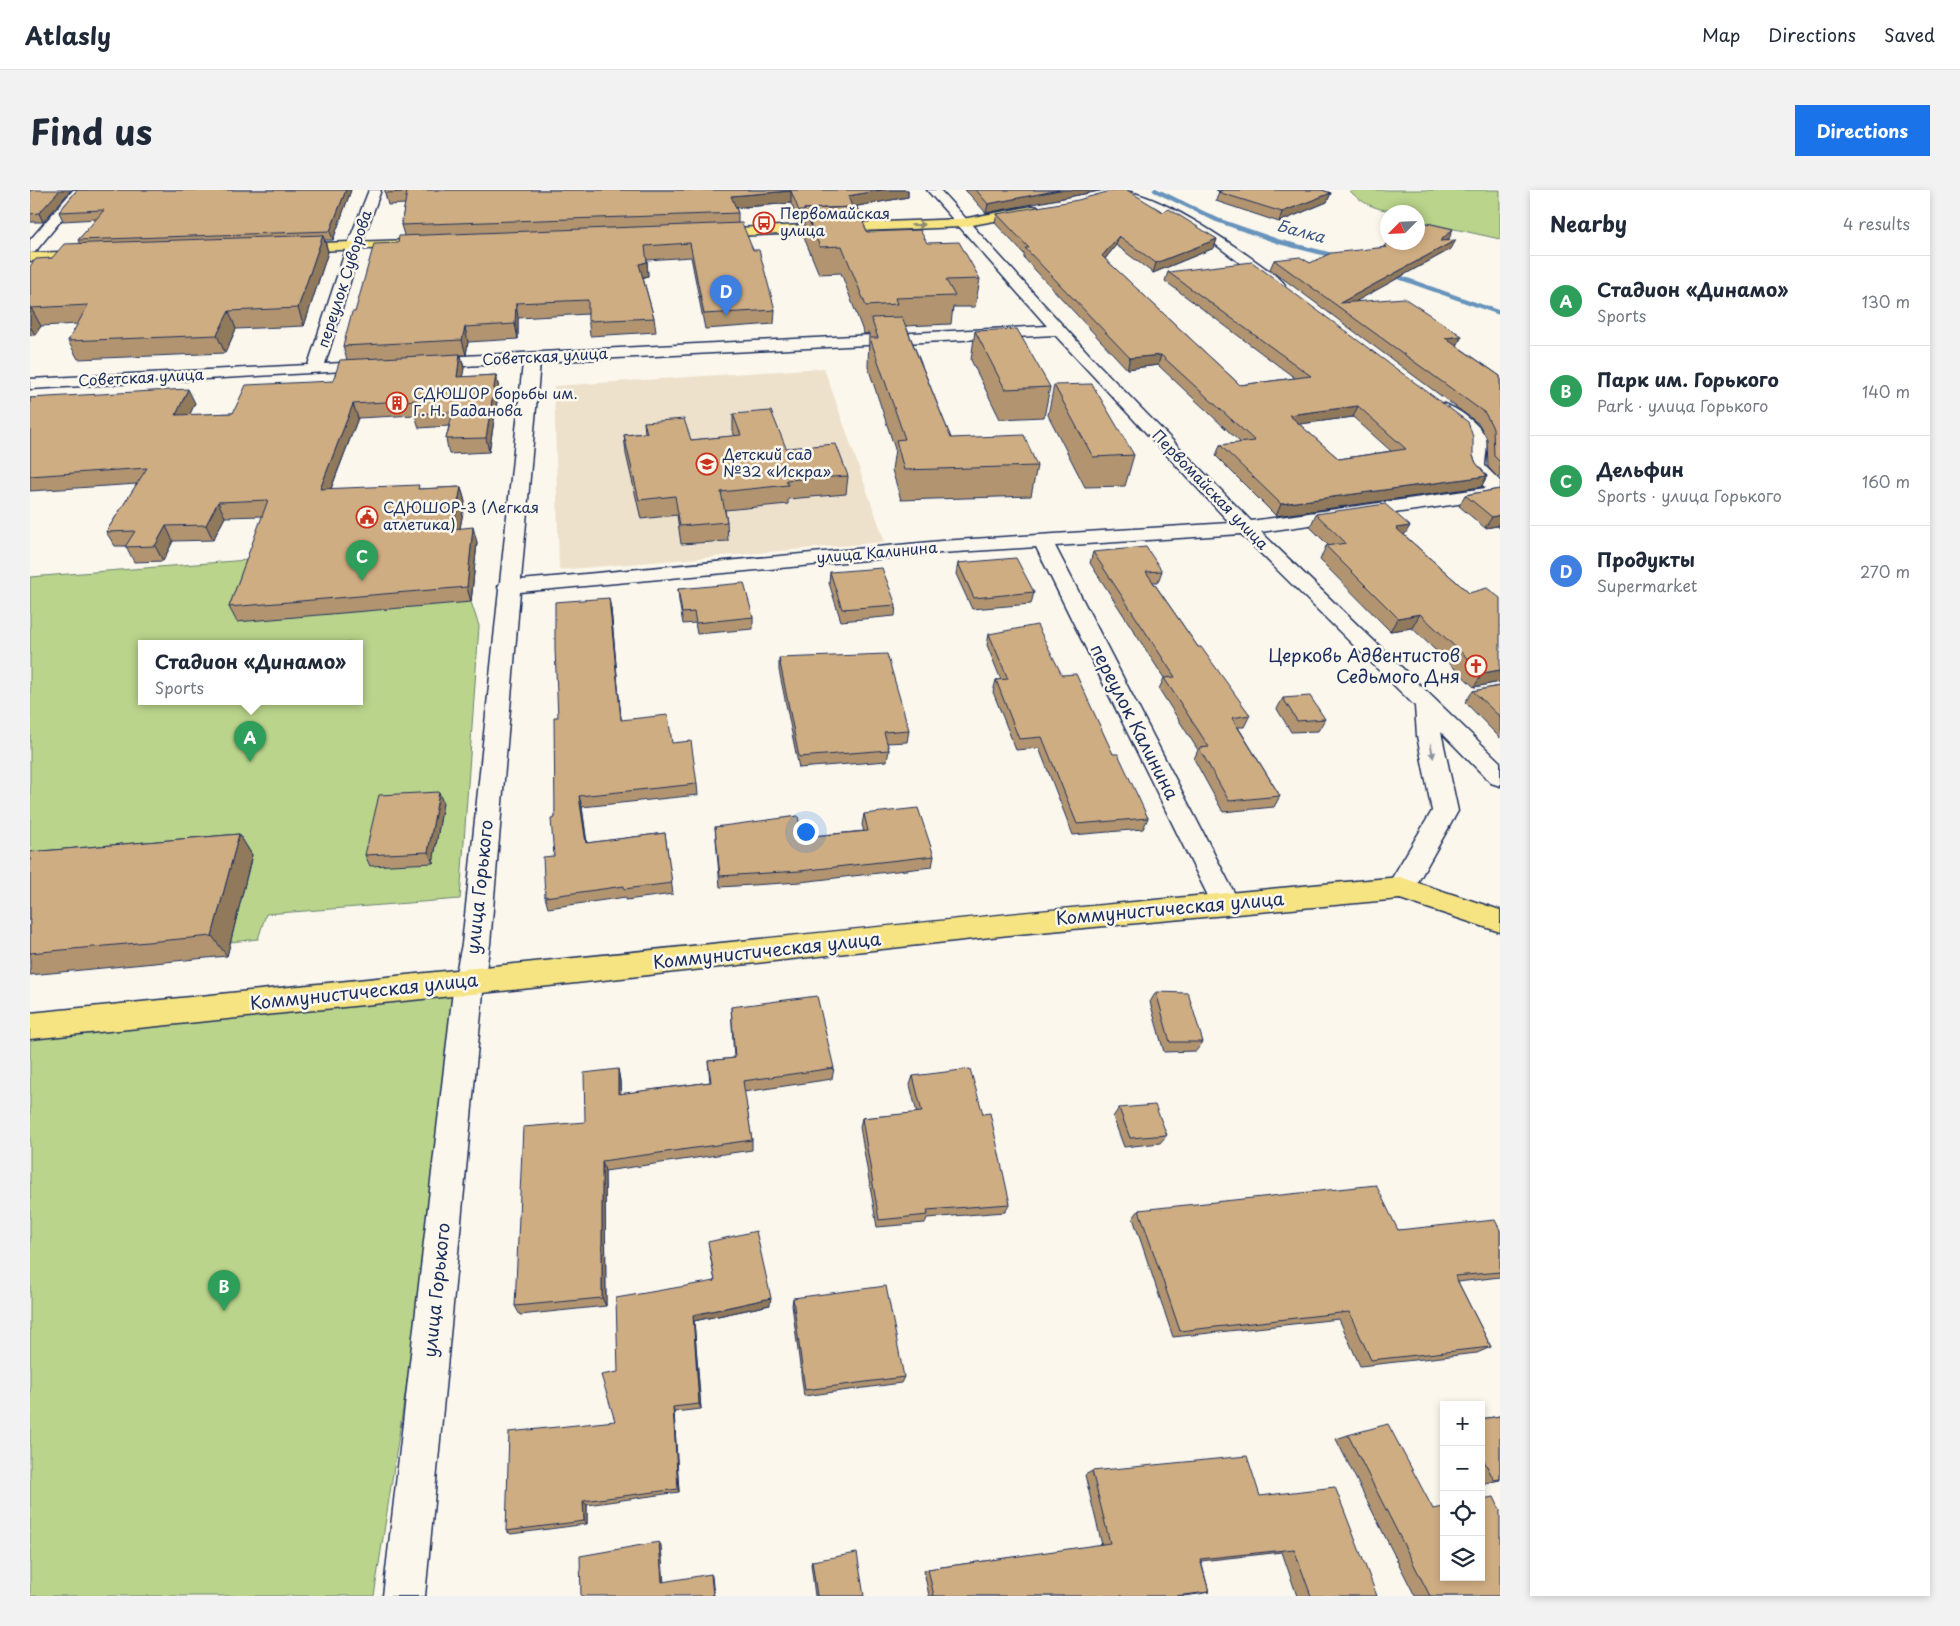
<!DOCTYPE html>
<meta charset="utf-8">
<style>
:root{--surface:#fff;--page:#f2f2f3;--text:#1f2937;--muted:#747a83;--line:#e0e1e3;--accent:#1a73e8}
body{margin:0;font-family:"Playpen Sans",sans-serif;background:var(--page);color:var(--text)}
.controls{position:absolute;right:15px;bottom:15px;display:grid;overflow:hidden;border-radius:0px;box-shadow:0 2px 8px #0003}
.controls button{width:45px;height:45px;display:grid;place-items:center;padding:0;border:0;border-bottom:1px solid var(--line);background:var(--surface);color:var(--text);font:25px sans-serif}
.compass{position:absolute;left:1350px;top:15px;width:45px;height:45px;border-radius:50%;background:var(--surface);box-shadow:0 2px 8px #0003;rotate:246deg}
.you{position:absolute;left:775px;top:641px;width:18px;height:18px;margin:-12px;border:4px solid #fff;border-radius:50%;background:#1a73e8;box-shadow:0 0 0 8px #1a73e833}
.badge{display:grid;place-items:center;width:32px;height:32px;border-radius:50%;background:var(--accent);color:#fff;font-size:16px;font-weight:700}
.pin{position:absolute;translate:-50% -41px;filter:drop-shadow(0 1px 2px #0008)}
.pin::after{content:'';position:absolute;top:26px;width:18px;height:15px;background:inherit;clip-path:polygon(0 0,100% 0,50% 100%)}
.popup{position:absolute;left:108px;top:450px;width:225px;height:65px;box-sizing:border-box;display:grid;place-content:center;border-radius:0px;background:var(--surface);filter:drop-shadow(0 1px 4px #0005);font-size:16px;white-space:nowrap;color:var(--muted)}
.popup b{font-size:19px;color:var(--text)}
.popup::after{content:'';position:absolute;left:50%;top:100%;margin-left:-10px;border:10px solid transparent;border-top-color:var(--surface)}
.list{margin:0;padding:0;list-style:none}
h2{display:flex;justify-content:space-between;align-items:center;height:65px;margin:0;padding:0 20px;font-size:21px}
h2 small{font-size:16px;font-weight:400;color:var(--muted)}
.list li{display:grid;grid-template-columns:32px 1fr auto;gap:15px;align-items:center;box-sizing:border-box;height:90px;padding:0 20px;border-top:1px solid var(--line)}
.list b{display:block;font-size:19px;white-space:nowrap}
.list p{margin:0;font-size:16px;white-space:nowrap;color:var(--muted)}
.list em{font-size:16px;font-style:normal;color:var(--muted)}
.icon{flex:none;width:28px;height:28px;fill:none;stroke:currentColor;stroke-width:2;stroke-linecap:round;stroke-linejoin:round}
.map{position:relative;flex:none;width:1470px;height:1406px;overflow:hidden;border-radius:0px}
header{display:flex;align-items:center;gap:30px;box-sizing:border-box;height:70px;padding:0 25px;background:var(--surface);border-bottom:1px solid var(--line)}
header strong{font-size:24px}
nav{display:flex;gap:28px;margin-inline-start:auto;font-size:18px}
.intro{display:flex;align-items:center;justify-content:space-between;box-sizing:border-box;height:120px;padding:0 30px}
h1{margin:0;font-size:35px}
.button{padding:12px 22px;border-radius:0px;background:var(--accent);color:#fff;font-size:18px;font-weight:700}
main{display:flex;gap:30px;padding:0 30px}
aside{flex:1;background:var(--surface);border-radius:0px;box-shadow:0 2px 8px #0003}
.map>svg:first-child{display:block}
.built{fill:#eee1cc}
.green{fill:#bad48b;stroke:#6a8274;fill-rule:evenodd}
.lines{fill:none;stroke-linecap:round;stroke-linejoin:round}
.stream{stroke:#6793bc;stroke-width:4.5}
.minor-casing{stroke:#1b2f5e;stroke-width:3}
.major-casing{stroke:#1b2f5e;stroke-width:3}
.minor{fill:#fbf7ec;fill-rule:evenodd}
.major{fill:#f6e381;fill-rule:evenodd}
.wall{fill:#b29570;stroke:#1b2f5e;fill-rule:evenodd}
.shaded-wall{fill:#91795b;stroke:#1b2f5e}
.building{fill:#cfad82;stroke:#1b2f5e;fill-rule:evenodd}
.oneway{fill:#888970}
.oneway2{fill:#8b93a5}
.labels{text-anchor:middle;stroke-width:5;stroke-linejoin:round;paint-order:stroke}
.far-poi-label{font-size:15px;fill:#1b2f5e;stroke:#fbf7ec;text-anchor:start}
.far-street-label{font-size:15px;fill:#1b2f5e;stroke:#fbf7ec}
.far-water-label{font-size:16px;font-style:italic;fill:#3b5985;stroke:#fbf7ec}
.poi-label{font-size:18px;fill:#1b2f5e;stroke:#fbf7ec;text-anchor:end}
.street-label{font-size:18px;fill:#1b2f5e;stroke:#fbf7ec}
</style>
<header>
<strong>Atlasly</strong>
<nav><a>Map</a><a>Directions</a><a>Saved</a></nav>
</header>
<div class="intro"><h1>Find us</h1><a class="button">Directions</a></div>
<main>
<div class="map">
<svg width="1470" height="1406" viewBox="0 0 1470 1406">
<rect width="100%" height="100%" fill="#fbf7ec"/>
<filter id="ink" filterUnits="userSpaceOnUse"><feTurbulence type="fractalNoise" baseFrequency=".02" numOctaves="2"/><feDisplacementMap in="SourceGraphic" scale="10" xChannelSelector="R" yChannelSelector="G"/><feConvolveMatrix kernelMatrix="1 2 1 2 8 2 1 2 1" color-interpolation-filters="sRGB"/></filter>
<g filter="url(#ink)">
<path class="built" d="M794 178 855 352 529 380 524 196Z"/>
<path class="green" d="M1319 0H1470V49L1388 31V22C1360 22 1339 21 1319 0Z
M447 352 441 412 449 436 430 709 236 724 228 749 0 774V387ZM111 453H329V511H111Z
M439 792 344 1406H0V836Z"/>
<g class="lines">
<path class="stream" d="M1125 0 1187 30 1250 52 1309 67
M1360 84 1470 123"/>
<g class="minor-casing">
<path id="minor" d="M43 0H56L5 62 0 63V50Z
M339 0H351L331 56 295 174 344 171 350 173 352 176 350 179 0 199V189L278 175 317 56Z
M897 0H910L1067 173 1221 331 1456 298C1423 270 1448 264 1435 243L1402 217 1405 213C1418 210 1451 234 1456 248 1458 255 1455 268 1455 276L1470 291V308L1231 342 1470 572V596L1461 593 1411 542 1428 621 1380 706 1370 709 1360 706 1356 698 1402 621 1387 546 1385 516 1211 344 1025 356 1210 714 1206 722 1196 725 1186 722 1182 714 1006 357 911 363 490 402 460 754 454 792 395 1406H353L424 792 432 754 469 400 468 397 470 393 493 173 395 178 387 173 395 168 1017 136ZM1025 145 1200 333 911 351 491 390 510 172Z
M1084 0C1125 0 1198 51 1231 75 1239 81 1250 87 1255 95L1253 98H1243L1185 54 1137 27 1086 4Z"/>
</g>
<g class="major-casing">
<path id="major" d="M1003 16 1008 17 1009 20 1008 23 932 37 678 47 671 43 678 39 932 29Z
M380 50 387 54 385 57 261 62 254 58 261 54Z
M60 61 67 65 65 68 0 71V63Z
M1370 687 1470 720V742L1370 709 988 744 501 798 0 849V823C457 778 913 728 1370 687Z"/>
</g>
<use href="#minor" class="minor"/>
<use href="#major" class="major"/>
</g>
<path class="wall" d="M0 0 13 32H0Z
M47 0H321L303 50H295L298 62 274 136 206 139 195 163 48 169 38 151 48 134 11 136 5 145H0V76L22 68 50 54 48 50 67 29 33 31 29 22Z
M355 0H878V7L822 17 837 42 897 53 950 89 945 117H923L921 134 876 136 921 248 1007 276 1001 306 871 310 862 280 865 259 838 177 839 143 834 144 811 83 789 84 773 45 774 33H769L761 13 706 18 708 23V33L745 120 744 134 675 139 661 67 617 70 618 86 613 88 624 128 626 142 560 146 558 124 488 128V149L438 152 436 165H431L434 178 432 187 466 185 469 199 459 262 419 264 416 249 419 236 389 238 385 225 328 228 301 299H390L431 297 435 312 430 338 447 352 441 412 207 432 199 417 233 326 195 327 183 350 143 351 133 371 104 372 96 356H85L76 342 107 294 0 301V208L165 213 159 225 203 223 303 191 317 170 313 156 325 122 368 53 374 45 371 35 375 14 358 15 355 3Z
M935 0H1074L956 23 941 6Z
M1186 0H1292L1301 3 1297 12 1249 32 1186 11 1189 1Z
M1133 22 1187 49 1184 58 1123 83 1086 55 1075 69 1210 195 1265 188 1135 91 1138 82 1443 266 1446 273 1457 286 1451 297 1246 326 1186 266 1190 255 1211 253 1128 175 1097 179 994 68V64L965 33 967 24ZM1323 227 1361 261 1309 269 1269 234Z
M1419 49 1417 50 1421 59 1326 111 1432 146 1427 156 1470 186V290L1458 277 1457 249 1449 234 1240 79 1244 70 1280 73 1354 57V56Z
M945 141 1020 197 1014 227 970 229 941 170Z
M1024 195 1104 265 1095 296 1055 297 1018 225Z
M703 224 756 258 818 286 816 304 758 309V314L695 320 697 332 698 351 651 354 647 325 611 329 596 264 594 245 615 243 614 232 661 250 705 246 703 242Z
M1470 299V338L1467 336 1455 338 1429 316 1435 305Z
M1286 324 1374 345 1439 403 1470 492 1444 497 1382 438 1360 441 1290 370 1296 356H1299L1280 337Z
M1063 362 1132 381 1128 392H1123L1168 457 1220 525 1214 537H1208L1250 606 1244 617 1193 622 1164 569 1168 560 1129 499 1134 488 1060 373Z
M928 373 1004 402 1001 414 942 419 926 384Z
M800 382 866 415 865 426 811 431 799 393Z
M648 399 723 427V439L667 444 665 433 653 434 649 411Z
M581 419 591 530 642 553 667 594 668 605 552 617 557 653 635 643 643 704 596 710V707L518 718 515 707 524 666 528 527Z
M959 444 1032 485 1083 564 1118 628 1113 639 1043 645 1009 558 986 560 963 502 966 490H971L957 455Z
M749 468 879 540 877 552 857 553 859 560 857 571 769 578 749 480Z
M1470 496V548L1435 512 1443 501Z
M1253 508 1295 529 1288 541 1261 542 1247 519Z
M413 613 403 673 340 676 335 665Z
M834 624 904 666 902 677 770 692 690 697 685 637 772 647 834 641 832 635Z
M209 644 222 665 197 766 0 785V662Z
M1126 802 1173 852 1166 861 1134 862 1120 812Z
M701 817 804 878 802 889 714 902 722 950V960L575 981 576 1116 490 1125 485 1116 555 932 588 879 590 891 591 904 680 892 678 871 704 868Z
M883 886 980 1014 975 1022 897 1028 895 1033 847 1037 830 937 832 928 887 923 880 895Z
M1089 918 1137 945 1130 953 1094 957 1083 927Z
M1109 1020 1368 1040H1470V1087L1428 1092 1461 1157 1447 1163 1330 1176 1309 1129 1143 1147 1103 1028Z
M679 1059 740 1115 664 1131 671 1219 644 1222 649 1302 557 1315V1334L481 1344 476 1341 585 1231 685 1091Z
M763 1108 874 1187 871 1193 774 1206 762 1115Z
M1470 1226V1290L1451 1294V1229Z
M1318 1245 1403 1319 1470 1406H1385L1306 1249Z
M1062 1281 1230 1306 1347 1406H1267L1252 1362 1171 1371 1179 1402 1169 1404 1153 1406H899L894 1381 898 1379 1072 1355 1055 1285Z
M782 1371 834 1406H785L781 1374Z"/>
<path class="shaded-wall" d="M30 0H41L13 32 9 23Z
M316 0H321L303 50 300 41Z
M851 0H878V7L817 18 818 6Z
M1029 0H1074L956 23 958 14Z
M761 1V13L701 18V6Z
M1301 3 1297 12 1249 32 1252 22Z
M1423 39 1419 49 1405 60 1410 51Z
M293 45 298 62 274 136 268 118Z
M1089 46 1086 55 1069 76 1072 66Z
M1187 49 1184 58 1123 83 1126 73Z
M1426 50 1421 59 1312 119 1310 113Z
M617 72 618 86 610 88 609 74Z
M486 113 488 128V149L485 134Z
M1 118 11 136 5 145 0 136V119Z
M199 121 206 139 195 163 187 145Z
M435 137 438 152 436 165 432 150Z
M1432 146 1426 156 1415 148Z
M430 164 434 178 430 201 427 187Z
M1131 165 1128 175 1097 179 1100 168Z
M466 185 469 199 459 262 456 248Z
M158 199 165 213 153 240 146 225Z
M323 214 328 228 295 314 290 299Z
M1328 216 1323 227 1255 236 1259 225Z
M1457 286 1451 297 1246 326 1251 314Z
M431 297 435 312 427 354 423 339Z
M188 312 195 327 183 350 176 335Z
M1470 325V331L1467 336 1455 338 1462 327Z
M136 336 143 351 133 371 125 356Z
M1380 336 1372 349 1366 338Z
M443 337 447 352 441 412 437 397Z
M579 408 581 419 592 541 591 530Z
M1390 424 1382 438 1360 441 1368 428Z
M1470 480V492L1444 497 1453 483Z
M409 602 413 613 403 673 398 662Z
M549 606 552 617 558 664 556 653Z
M209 644 222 665 197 766 182 746Z
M588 879 590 891 591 915 588 904Z
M572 971 575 981 576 1116 572 1108Z
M741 1108 740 1115 664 1131 671 1219 669 1214 663 1125Z
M643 1217 644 1222 649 1302 648 1299Z
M553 1311 557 1315V1334L554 1331Z
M629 1352 631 1355 634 1394 632 1392Z
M681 1384 682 1386 684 1406H683Z"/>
<path class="building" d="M0 0H30L9 23 0 24Z
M47 0H316L300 41 48 50 74 20 29 22Z
M355 0H851L818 6 822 17 774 19V21H769L761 1 701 6 708 23 371 35 377 2 355 3Z
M946 0H1029L958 14Z
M1084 0H1097L1133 22 1139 19 1187 49 1126 73 1089 46 1072 66 1210 195 1281 186 1138 82 1222 72 1438 232 1443 247V266L1446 273 1457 286 1251 314 1190 255 1225 251 1131 165 1100 168 995 58H999L967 24 1048 10ZM1328 216 1376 259 1309 269 1259 225Z
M1193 0H1292L1301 3 1252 22 1188 2Z
M827 17 837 42 890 40 897 53 929 52 950 89 916 90 925 106 865 108 867 114 836 116 812 56 790 57 774 19Z
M1388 31 1423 39 1410 51 1426 50 1310 113 1374 108 1432 146 1415 148 1470 186V272L1464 266 1463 238 1455 223 1244 70 1270 67 1280 73 1301 63 1357 57 1354 56 1358 52H1388Z
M712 33 723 60H729L745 120 674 124 660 53 615 56 617 72 609 74 624 128 558 131V110L486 113 485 134 435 137 432 150 313 156 322 122H325L344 54 368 53 369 46Z
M293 45 268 118 199 121 187 145 38 151 58 115 1 118 0 119V76L6 69 22 68 34 54Z
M872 127 921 248 994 245 1007 276 874 280 866 250 875 249 840 148H848L841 128Z
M987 139 1020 197 975 199 945 141Z
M430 164 427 187 466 185 456 248 416 249 423 222 385 224 387 210 323 214 290 299 389 295 388 299 431 297 423 339 443 337 437 397 199 417 238 310 188 312 176 335 136 336 125 356 95 357 105 341 76 342 117 278 0 286V208L158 199 146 225 203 223 216 195 303 191 310 170Z
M1062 194 1104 265 1063 267 1024 195Z
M741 221 756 258 806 254 818 286 756 290 758 295 691 302 697 332 650 336 645 306 609 310 594 245 617 243 614 232 654 229 661 250 711 245 703 224Z
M1470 299V325L1462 327 1435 305Z
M1355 314 1380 336 1366 338 1439 403 1457 398 1470 408V480L1453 483 1390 424 1368 428 1296 356 1316 353 1286 324Z
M1116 357 1132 381 1116 382 1168 457H1171L1220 525 1202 528 1250 606 1199 611 1169 558 1179 557 1134 488 1145 487 1063 362Z
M986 368 1004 402 944 408 928 373Z
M852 378 866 415 812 419 800 382Z
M714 393 723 427 666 433 664 422 652 423 648 399Z
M579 408 591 530 638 525 642 553 661 551 667 594 549 606 556 653 635 643 642 693 594 699V696L515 707 513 667 524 666 521 629 525 628 524 527H528L525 459V412Z
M1007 435 1032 485 1046 484 1083 564H1088L1118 628 1047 634 1012 547 989 549 966 490 978 489 959 444Z
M857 464 879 540 854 542 859 560 769 567 749 468Z
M1470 496V527L1443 501Z
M1280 506 1295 529 1267 531 1253 508Z
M409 602 398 662 335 665 349 605Z
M888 618 904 666 770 681 690 686 685 637 768 626 772 647 838 641 834 624Z
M209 644 182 746 0 763V662Z
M1126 802 1158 803 1173 852H1140Z
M787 806 804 878 713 891 722 950 572 971V1108L485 1116 493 937 555 932 554 883 588 879V904L681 892 678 871 705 868 701 817Z
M940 879 953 924 960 923 980 1014 897 1020 898 1025 849 1030 832 928 892 922 883 886Z
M1125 915 1137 945 1100 948 1089 918Z
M1346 995 1368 1040 1465 1030 1470 1040V1082L1425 1086 1461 1157 1341 1170 1319 1122 1150 1141 1109 1020Z
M726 1041 741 1108 663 1125 669 1214 643 1217 648 1299 553 1311 554 1331 476 1341 479 1242 585 1231 571 1185 588 1182 586 1108 685 1091 678 1052Z
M856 1096 874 1187 775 1200 763 1108Z
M1470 1226V1289L1464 1290 1451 1265V1229Z
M1358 1234 1403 1319 1414 1317V1387H1451V1309L1464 1307 1470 1320V1406H1400L1318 1245Z
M1217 1266 1230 1306 1305 1297 1347 1406H1281L1264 1359 1170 1369 1179 1402 1145 1406H904L898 1379 1080 1353 1062 1281Z
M629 1352 632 1392 681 1384 683 1406H551L550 1366Z
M827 1363 834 1406H787L782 1371Z"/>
<defs><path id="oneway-solid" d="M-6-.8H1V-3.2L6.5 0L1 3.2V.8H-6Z" transform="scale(1.25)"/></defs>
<use class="oneway" href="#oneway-solid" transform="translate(888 35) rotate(-2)"/>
<use class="oneway2" href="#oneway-solid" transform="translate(1402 561) rotate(79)"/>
</g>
<defs>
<g id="bus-ring" transform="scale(1.125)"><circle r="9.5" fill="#fbf7ec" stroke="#c8321e" stroke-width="1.5"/><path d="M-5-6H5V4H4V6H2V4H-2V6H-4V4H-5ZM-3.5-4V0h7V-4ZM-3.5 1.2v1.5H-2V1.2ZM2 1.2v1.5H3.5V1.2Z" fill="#c8321e"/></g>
<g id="building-ring" transform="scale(1.125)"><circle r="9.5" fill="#fbf7ec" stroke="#c8321e" stroke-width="1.5"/><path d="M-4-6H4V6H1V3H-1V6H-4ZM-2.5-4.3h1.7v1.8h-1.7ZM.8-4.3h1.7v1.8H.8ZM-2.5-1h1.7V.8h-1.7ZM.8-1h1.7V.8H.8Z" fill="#c8321e"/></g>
<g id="school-ring" transform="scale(1.125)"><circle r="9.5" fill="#fbf7ec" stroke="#c8321e" stroke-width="1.5"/><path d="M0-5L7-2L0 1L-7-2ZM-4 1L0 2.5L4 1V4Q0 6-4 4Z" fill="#c8321e"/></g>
<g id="civic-ring" transform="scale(1.125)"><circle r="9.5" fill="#fbf7ec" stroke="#c8321e" stroke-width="1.5"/><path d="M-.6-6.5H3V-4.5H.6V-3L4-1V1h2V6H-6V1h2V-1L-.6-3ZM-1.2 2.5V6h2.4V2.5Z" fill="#c8321e"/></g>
<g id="church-ring" transform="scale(1.125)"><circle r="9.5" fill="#fbf7ec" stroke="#c8321e" stroke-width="1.5"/><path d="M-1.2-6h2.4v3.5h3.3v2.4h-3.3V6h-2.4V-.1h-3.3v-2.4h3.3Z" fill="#c8321e"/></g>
</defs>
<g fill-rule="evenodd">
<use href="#bus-ring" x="734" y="33"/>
<use href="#building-ring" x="367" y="213"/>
<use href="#school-ring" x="677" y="274"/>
<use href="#civic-ring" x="337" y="327"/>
<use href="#church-ring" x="1446" y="476"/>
</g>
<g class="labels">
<g class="far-poi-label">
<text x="750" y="29">Первомайская<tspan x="750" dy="17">улица</tspan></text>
<text x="383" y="209">СДЮШОР борьбы им.<tspan x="383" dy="17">Г. Н. Баданова</tspan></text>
<text x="693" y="270">Детский сад<tspan x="693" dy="17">№32 «Искра»</tspan></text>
<text x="353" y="323">СДЮШОР-3 (Легкая<tspan x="353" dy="17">атлетика)</tspan></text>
</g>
<g class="far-street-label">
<text transform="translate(315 89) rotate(-72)" y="5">переулок Суворова</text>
<text transform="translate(515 167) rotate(-3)" y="5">Советская улица</text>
<text transform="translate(111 188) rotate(-3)" y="5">Советская улица</text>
<text transform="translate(1180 300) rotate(46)" y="5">Первомайская улица</text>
<text transform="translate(847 363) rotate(-5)" y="5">улица Калинина</text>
</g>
<g class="far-water-label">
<text transform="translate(1271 41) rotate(15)" y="6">Балка</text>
</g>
<g class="poi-label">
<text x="1430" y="472">Церковь Адвентистов<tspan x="1430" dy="21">Седьмого Дня</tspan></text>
</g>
<g class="street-label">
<text transform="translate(1104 532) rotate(63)" y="6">переулок Калинина</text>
<text transform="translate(450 697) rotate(-84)" y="6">улица Горького</text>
<text transform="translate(1140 719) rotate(-5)" y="6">Коммунистическая улица</text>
<text transform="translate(737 761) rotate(-6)" y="6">Коммунистическая улица</text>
<text transform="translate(334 802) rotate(-6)" y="6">Коммунистическая улица</text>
<text transform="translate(407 1100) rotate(-84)" y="6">улица Горького</text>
</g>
</g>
</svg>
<div class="controls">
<button>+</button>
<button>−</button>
<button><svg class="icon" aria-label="locate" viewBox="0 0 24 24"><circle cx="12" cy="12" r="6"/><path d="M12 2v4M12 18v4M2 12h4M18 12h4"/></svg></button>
<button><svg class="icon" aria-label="layers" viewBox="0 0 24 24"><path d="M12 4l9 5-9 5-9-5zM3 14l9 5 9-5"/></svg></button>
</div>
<svg class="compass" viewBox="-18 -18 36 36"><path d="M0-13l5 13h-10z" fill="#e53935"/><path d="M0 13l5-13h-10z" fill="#747a83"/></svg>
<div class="you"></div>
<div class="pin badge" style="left:220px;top:572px;background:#2e9e5b">A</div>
<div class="popup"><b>Стадион «Динамо»</b>Sports</div>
<div class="pin badge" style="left:194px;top:1121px;background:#2e9e5b">B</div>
<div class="pin badge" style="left:332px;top:391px;background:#2e9e5b">C</div>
<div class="pin badge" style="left:696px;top:126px;background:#3f7fe0">D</div>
</div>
<aside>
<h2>Nearby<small>4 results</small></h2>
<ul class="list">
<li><span class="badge" style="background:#2e9e5b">A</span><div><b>Стадион «Динамо»</b><p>Sports</p></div><em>130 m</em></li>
<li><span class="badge" style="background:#2e9e5b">B</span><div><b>Парк им. Горького</b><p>Park · улица Горького</p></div><em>140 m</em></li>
<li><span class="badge" style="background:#2e9e5b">C</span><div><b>Дельфин</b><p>Sports · улица Горького</p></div><em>160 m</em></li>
<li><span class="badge" style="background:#3f7fe0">D</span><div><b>Продукты</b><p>Supermarket</p></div><em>270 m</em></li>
</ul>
</aside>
</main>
